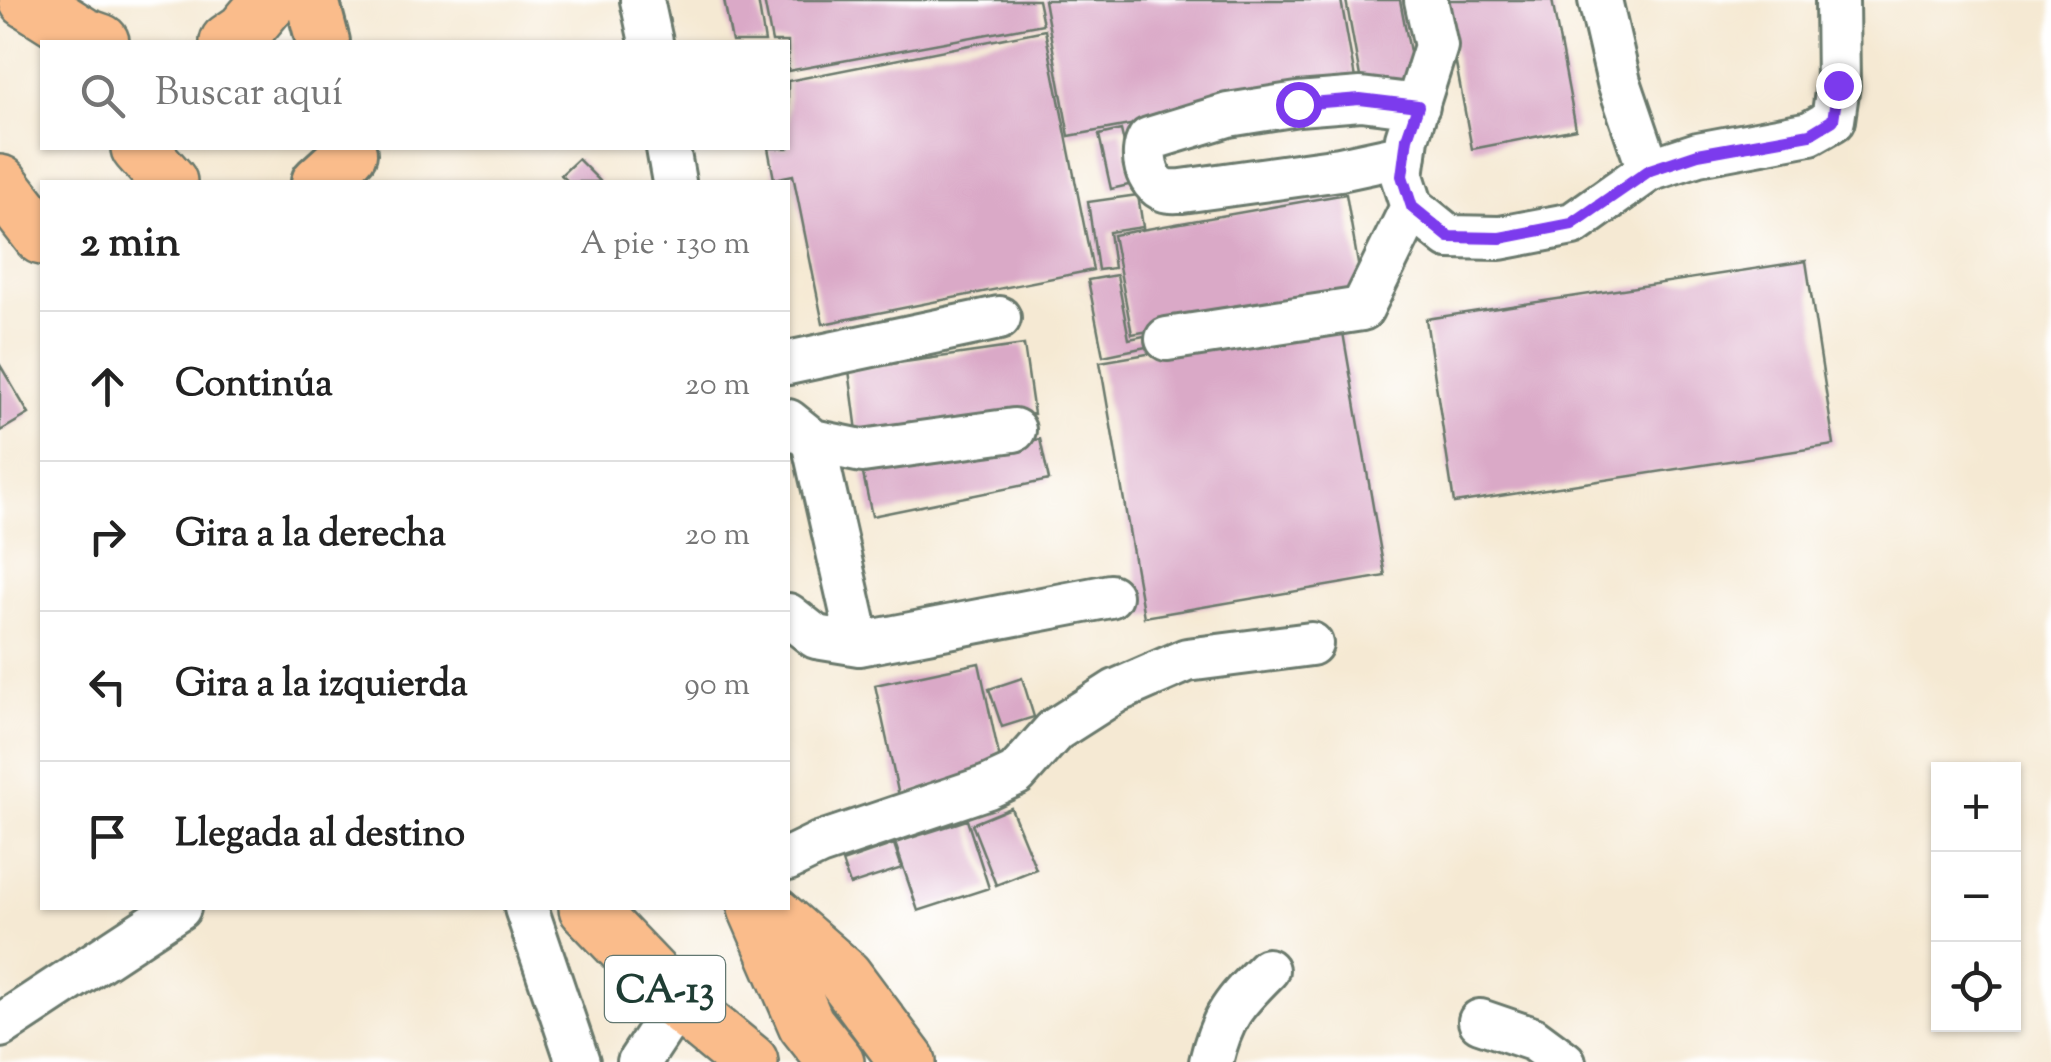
<!DOCTYPE html>
<html lang="es">
<meta charset="utf-8">
<style>
:root{--surface:#fff;--page:#f2f2f2;--text:#222;--muted:#767676;--line:#e0e0e0}
body{margin:0;font-family:"Sorts Mill Goudy",serif;background:var(--page);color:var(--text)}
.controls{position:absolute;right:30px;bottom:30px;display:grid;overflow:hidden;border-radius:0px;box-shadow:0 2px 8px #0004}
.controls button{width:90px;height:90px;display:grid;place-items:center;padding:0;border:0;border-bottom:2px solid var(--line);background:var(--surface);color:var(--text);font:50px sans-serif}
.stop{position:absolute;width:30px;height:30px;margin:-22px;border:8px solid #7c3aed;border-radius:50%;background:#fff}
.stop.end{background:#7c3aed;border-color:#fff;box-shadow:0 2px 10px #0008}
.list{margin:0;padding:0;list-style:none}
h2{display:flex;justify-content:space-between;align-items:center;height:130px;margin:0;padding:0 40px;font-size:42px}
h2 small{font-size:32px;font-weight:400;color:var(--muted)}
.list li{display:grid;grid-template-columns:65px 1fr auto;gap:30px;align-items:center;box-sizing:border-box;height:150px;padding:0 40px;border-top:2px solid var(--line)}
.list b{display:block;font-size:38px;white-space:nowrap}
.list em{font-size:32px;font-style:normal;color:var(--muted)}
.icon{flex:none;width:55px;height:55px;fill:none;stroke:currentColor;stroke-width:2;stroke-linecap:round;stroke-linejoin:round}
.map{position:relative;flex:none;width:2051px;height:1062px;overflow:hidden}
.search{position:absolute;background:var(--surface);box-shadow:0 2px 8px #0004;left:40px;top:40px;width:750px;height:110px;display:flex;align-items:center;gap:25px;box-sizing:border-box;padding:0 35px;border-radius:0px;color:var(--muted);font-size:38px}
.panel{position:absolute;background:var(--surface);box-shadow:0 2px 8px #0004;left:40px;top:180px;width:750px;height:730px;border-radius:0px}
.map>svg:first-child{display:block}
.building{fill:#daa9c7}
.lines{fill:none;stroke-linecap:round;stroke-linejoin:round}
.minor-casing{stroke:#6a796c;stroke-width:48}
.major-casing{stroke:#6a796c;stroke-width:58}
.highway-casing{stroke:#6a796c;stroke-width:60}
.minor{stroke:#fff;stroke-width:42}
.major{stroke:#fabc8b;stroke-width:52}
.highway{stroke:#fabc8b;stroke-width:55}
.route{stroke:#7c3aed;stroke-width:12}
.labels{text-anchor:middle;stroke-width:10;stroke-linejoin:round;paint-order:stroke}
.shield{fill:#fff;stroke:#627771;stroke-width:2.5}
.shield-label{font-size:38px;font-weight:bold;fill:#1f3d34}
</style>
<div class="map">
<svg width="2051" height="1062" viewBox="0 0 2051 1062">
<rect width="100%" height="100%" fill="#fff"/>
<filter id="ink" filterUnits="userSpaceOnUse"><feTurbulence type="fractalNoise" baseFrequency=".01" numOctaves="2"/><feDisplacementMap in="SourceGraphic" scale="20" xChannelSelector="R" yChannelSelector="G"/><feConvolveMatrix kernelMatrix="1 2 1 2 8 2 1 2 1" color-interpolation-filters="sRGB"/></filter>
<filter id="wash" filterUnits="userSpaceOnUse"><feTurbulence type="fractalNoise" baseFrequency=".0048" numOctaves="4" result="noise"/><feDisplacementMap in="SourceGraphic" scale="40" xChannelSelector="R" yChannelSelector="G"/><feGaussianBlur stdDeviation="2.25" result="paint"/><feColorMatrix in="noise" values="0 0 0 0 0 0 0 0 0 0 0 0 0 0 0 0 0 1.4 0 .05"/><feComposite in="paint" operator="in"/></filter>
<g filter="url(#wash)">
<rect width="100%" height="100%" fill="#f5e9d3"/>
<g id="blocks">
<path class="building" d="M724 0H758L765 42H732Z
M764 0H1038L1043 24 788 71V42H772Z
M1044 0H1341L1356 84 1069 136Z
M1346 0H1400L1416 83 1363 93Z
M1444 0H1552L1576 129 1472 149Z
M1045 30 1093 270 823 324 793 175 774 179 768 148H788V81Z
M1121 130 1133 184 1111 189 1099 135Z
M578 159 601 182H569L561 175Z
M1346 194 1363 293 1132 334 1113 235Z
M1138 195 1143 227 1109 232 1114 268 1098 270 1088 202Z
M1806 261 1834 445 1454 503 1426 319Z
M1117 275 1129 339 1144 336 1146 347 1103 356 1088 280Z
M1341 321 1385 576 1144 617 1100 362Z
M1024 345 1034 414 858 439 849 370Z
M0 365 29 414 0 431Z
M1040 439 1049 480 872 516 863 474Z
M979 663 1003 774 899 796 875 685Z
M1022 678 1034 717 1002 727 989 689Z
M1011 808 1036 869 996 885 972 824Z
M967 820 989 888 918 911 895 843Z
M894 844 902 868 850 885 842 862Z"/>
</g>
</g>
<g filter="url(#ink)">
<use href="#blocks" fill-opacity="0" stroke="#6a796c" stroke-width="2.5"/>
<g class="lines">
<g class="minor-casing">
<path id="minor" d="M642 0 651 42
M1426 0 1436 46 1407 138 1402 176 1412 207 1449 237 1500 238 1573 224 1649 170 1698 154 1810 133 1833 120 1838 85 1837 0
M1600 0 1619 82 1649 170
M668 148 674 182
M1405 155 1340 169 1182 191C1176 191 1170 192 1165 190 1146 183 1140 154 1149 139L1228 115 1298 104 1361 99 1418 106
M1167 339 1362 309 1412 207
M788 363 999 318
M788 421 813 441 862 451 1014 430
M813 441 859 644
M788 615 816 637 859 644 1110 596
M788 859 819 844 988 787 1016 774 1055 730 1116 691 1187 660 1311 644
M526 908 578 1062
M1480 1021 1533 1039 1564 1062
M0 1026 179 908
M639 1062 678 1003
M1211 1062C1222 1016 1234 1003 1267 970"/>
</g>
<g class="major-casing">
<path id="major" d="M312 0 323 42
M318 182 350 153"/>
</g>
<g class="highway-casing">
<path id="highway" d="M27 0 84 36 101 42
M228 42 244 31 270 0
M139 148 169 182
M0 183 42 237
M587 908 678 1003 750 1062
M756 908 806 1024 836 1062
M766 908 844 976 908 1062"/>
</g>
<use href="#minor" class="minor"/>
<use href="#major" class="major"/>
<use href="#highway" class="highway"/>
</g>
</g>
<g class="lines" filter="url(#ink)">
<path class="route" d="M1298 104 1360 99 1418 106 1407 138 1402 176 1412 207 1449 237 1500 238 1572 224 1650 170 1698 154 1810 134 1833 120 1838 85"/>
</g>
<g class="labels">
<rect class="shield" x="605" y="956" width="120" height="66" rx="8"/>
<g class="shield-label">
<text x="665" y="1002">CA-13</text>
</g>
</g>
</svg>
<div class="controls">
<button>+</button>
<button>−</button>
<button><svg class="icon" aria-label="locate" viewBox="0 0 24 24"><circle cx="12" cy="12" r="6"/><path d="M12 2v4M12 18v4M2 12h4M18 12h4"/></svg></button>
</div>
<div class="stop" style="left:1298px;top:104px"></div>
<div class="stop end" style="left:1838px;top:85px"></div>
<div class="search"><svg class="icon" aria-label="search" viewBox="0 0 24 24"><circle cx="10" cy="10" r="6"/><path d="M15 15l6 6"/></svg>Buscar aquí</div>
<section class="panel">
<h2>2 min<small>A pie · 130 m</small></h2>
<ul class="list">
<li><svg class="icon" aria-label="ahead" viewBox="0 0 24 24"><path d="M12 20V5M6 11l6-6 6 6"/></svg><div><b>Continúa</b></div><em>20 m</em></li>
<li><svg class="icon" aria-label="right" viewBox="0 0 24 24"><path d="M7 20v-9h11M14 6l5 5-5 5"/></svg><div><b>Gira a la derecha</b></div><em>20 m</em></li>
<li><svg class="icon" aria-label="left" viewBox="0 0 24 24"><path d="M17 20v-9H6M10 6l-5 5 5 5"/></svg><div><b>Gira a la izquierda</b></div><em>90 m</em></li>
<li><svg class="icon" aria-label="arrive" viewBox="0 0 24 24"><path d="M6 21V4h12l-3 4 3 4H6"/></svg><div><b>Llegada al destino</b></div></li>
</ul>
</section>
</div>
